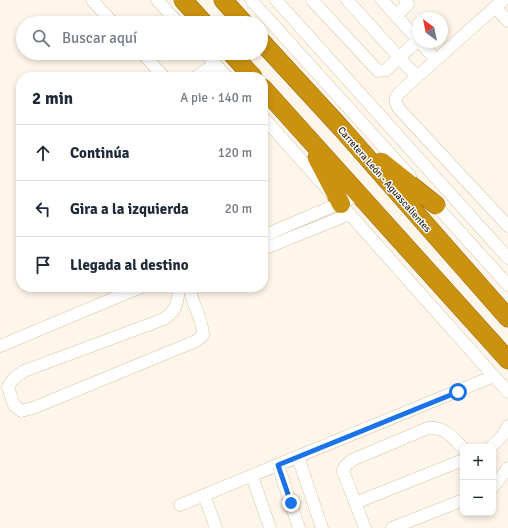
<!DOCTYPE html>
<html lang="es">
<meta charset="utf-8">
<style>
:root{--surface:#fff;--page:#f2f2f3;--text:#1f2937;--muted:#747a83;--line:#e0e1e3}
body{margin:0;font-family:Signika,sans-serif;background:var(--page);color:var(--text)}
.controls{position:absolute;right:12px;bottom:12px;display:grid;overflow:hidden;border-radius:8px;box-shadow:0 2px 6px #0003}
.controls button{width:36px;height:36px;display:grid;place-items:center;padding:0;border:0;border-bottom:1px solid var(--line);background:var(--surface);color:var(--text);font:20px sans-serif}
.compass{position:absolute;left:412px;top:12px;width:36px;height:36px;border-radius:50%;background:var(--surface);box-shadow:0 2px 6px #0003;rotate:327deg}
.stop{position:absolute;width:12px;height:12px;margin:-9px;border:3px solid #1a73e8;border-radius:50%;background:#fff}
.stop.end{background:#1a73e8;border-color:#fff;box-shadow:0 1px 4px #0008}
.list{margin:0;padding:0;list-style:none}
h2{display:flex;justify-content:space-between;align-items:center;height:52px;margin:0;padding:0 16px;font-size:17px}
h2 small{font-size:13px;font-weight:400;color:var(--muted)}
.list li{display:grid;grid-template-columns:26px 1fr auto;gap:12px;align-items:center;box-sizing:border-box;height:56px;padding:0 16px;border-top:1px solid var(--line)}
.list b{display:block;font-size:15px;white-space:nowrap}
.list em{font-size:13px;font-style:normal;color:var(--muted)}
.icon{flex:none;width:22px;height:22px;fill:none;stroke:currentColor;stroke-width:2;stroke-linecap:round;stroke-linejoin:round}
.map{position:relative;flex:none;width:508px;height:528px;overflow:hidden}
.search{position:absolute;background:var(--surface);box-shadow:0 2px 6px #0003;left:16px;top:16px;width:252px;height:44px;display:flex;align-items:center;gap:10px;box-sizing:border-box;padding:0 14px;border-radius:22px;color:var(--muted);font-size:15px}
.panel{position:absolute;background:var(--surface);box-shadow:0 2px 6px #0003;left:16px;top:72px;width:252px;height:220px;border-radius:16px}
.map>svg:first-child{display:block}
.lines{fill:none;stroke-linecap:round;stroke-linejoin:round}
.minor-casing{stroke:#d6c4a6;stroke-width:13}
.highway-casing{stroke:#946d13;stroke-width:19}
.minor{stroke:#fff;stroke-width:12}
.highway{stroke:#cb920f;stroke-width:18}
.route{stroke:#1a73e8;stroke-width:5}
.labels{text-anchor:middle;stroke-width:3;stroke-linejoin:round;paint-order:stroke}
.street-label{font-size:10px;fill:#2e271b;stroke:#fff}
</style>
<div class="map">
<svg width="508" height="528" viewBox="0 0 508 528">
<rect width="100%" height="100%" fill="#fef6ea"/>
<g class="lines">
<g class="minor-casing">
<path id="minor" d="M92 0 113 23
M157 0 178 23
M251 0 410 176
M276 0 508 258
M312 0 378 71 386 70 418 40
M347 0 417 77
M382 0 418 40
M503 0 399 93C394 100 395 103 400 110L508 226
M495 7 508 21
M396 16 408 4 405 0
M420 42 436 60
M142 53 164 77
M205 53 227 77
M196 77 215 64
M263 117 508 392
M431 200 508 285
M263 236 359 195
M263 249 350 214
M180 287C175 304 180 307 164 319L24 371 14 378 8 387 14 405 21 411 33 408 196 341 203 335C203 318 191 304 190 287
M0 346 141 287
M491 447 502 436 508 426
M298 457 322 528
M278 465 299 528
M252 476 270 528
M493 487 508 468
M204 495 216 528
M355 503 463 460
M180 505 494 376
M365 528 343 471 346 465 352 460 428 428C444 426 452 437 463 448
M392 528 463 500"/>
</g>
<g class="highway-casing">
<path id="highway" d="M183 0 204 23
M223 0 244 23
M261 41 342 129 508 318
M231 53 253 77
M263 88 508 360
M317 158 341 204
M382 162 436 205"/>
</g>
<use href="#minor" class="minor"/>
<use href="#highway" class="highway"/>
</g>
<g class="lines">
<path class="route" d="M291 503 278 465 458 392"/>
</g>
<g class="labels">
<g class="street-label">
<text transform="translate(385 179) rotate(49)" y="4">Carretera León - Aguascalientes</text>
</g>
</g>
</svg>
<div class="controls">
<button>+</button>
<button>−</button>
</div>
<svg class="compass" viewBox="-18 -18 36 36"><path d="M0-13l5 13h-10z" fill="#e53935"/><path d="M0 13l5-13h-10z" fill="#747a83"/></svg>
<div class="stop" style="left:458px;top:392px"></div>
<div class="stop end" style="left:291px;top:503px"></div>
<div class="search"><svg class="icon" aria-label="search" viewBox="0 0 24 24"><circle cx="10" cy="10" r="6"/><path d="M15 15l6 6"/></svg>Buscar aquí</div>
<section class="panel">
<h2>2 min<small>A pie · 140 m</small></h2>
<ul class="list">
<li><svg class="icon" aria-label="ahead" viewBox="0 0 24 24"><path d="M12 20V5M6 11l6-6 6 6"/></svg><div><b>Continúa</b></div><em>120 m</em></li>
<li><svg class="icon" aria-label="left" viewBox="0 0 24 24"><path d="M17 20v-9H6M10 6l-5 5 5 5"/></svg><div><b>Gira a la izquierda</b></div><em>20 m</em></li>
<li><svg class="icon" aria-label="arrive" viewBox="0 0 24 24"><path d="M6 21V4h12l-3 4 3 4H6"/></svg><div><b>Llegada al destino</b></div></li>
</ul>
</section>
</div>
